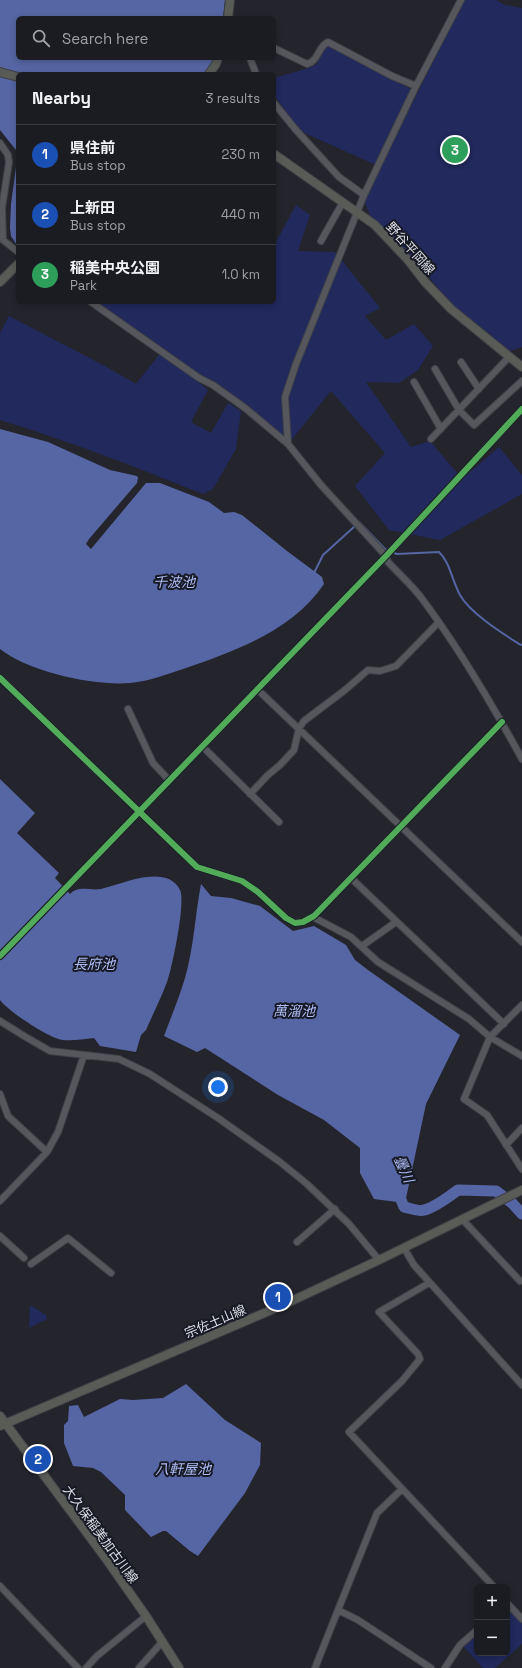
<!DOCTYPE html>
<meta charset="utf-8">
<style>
:root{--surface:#1b1c21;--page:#24252a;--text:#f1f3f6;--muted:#a0a1a5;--line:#393a3f;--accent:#db2777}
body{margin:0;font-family:"Space Grotesk","Noto Sans JP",sans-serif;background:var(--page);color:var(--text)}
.controls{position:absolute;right:12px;bottom:12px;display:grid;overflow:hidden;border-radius:6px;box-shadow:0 2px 6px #0003}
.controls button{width:36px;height:36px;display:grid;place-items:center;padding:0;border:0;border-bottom:1px solid var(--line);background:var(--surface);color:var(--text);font:20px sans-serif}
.you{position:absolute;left:218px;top:1087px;width:14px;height:14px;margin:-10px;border:3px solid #fff;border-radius:50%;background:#1a73e8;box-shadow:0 0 0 6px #1a73e833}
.badge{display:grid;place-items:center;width:26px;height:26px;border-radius:50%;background:var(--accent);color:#fff;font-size:13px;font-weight:700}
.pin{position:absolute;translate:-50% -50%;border:2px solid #fff;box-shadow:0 1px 4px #0006}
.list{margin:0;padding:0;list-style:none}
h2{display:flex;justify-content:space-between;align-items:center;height:52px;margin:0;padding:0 16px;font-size:17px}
h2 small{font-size:13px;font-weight:400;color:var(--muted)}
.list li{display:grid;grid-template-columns:26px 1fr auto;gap:12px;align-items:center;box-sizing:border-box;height:60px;padding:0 16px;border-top:1px solid var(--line)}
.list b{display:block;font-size:15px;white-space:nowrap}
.list p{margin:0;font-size:13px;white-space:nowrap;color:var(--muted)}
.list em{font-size:13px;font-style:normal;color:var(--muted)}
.icon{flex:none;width:22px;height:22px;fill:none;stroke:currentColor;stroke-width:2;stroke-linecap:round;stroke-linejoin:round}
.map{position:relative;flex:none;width:522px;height:1668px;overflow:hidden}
.search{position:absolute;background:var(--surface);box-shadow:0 2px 6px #0003;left:16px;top:16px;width:260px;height:44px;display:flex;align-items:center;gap:10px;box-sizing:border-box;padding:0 14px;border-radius:6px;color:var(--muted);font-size:15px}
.panel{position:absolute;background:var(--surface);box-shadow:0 2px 6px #0003;left:16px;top:72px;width:260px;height:232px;border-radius:6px}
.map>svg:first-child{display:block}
.green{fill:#21295d}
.water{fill:#5665a3}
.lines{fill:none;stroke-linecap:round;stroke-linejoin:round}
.stream{stroke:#5665a3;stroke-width:2}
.river{stroke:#5665a3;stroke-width:11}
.minor-casing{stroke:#3f4146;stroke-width:8}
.major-casing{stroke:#3f4146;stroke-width:10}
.minor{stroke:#56575c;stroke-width:6}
.major{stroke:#595b56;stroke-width:8}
.cycleway-casing{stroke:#171a25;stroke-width:8}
.cycleway{stroke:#51ab58;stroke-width:6}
.labels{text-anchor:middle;stroke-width:4;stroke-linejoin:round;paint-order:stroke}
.street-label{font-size:13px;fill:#dddfe7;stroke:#171a25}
.water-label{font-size:14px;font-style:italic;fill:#acbcf4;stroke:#171a25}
</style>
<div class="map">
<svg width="522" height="1668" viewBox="0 0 522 1668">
<rect width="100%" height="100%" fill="#24252c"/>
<path class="green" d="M464 0H496L505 5 522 8V347L510 351 459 310 452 307 450 302 405 249 371 218 364 200Z
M327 44 411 89 376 165 300 131 274 95V78L305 69 317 64Z
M296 205 310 215 298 251 335 252 380 308 365 316 386 340 414 324 433 346 418 370 399 383 366 382 411 447 430 441 462 479 499 447 522 475V494L440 540 389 530 355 486 385 453 331 391 288 444 236 401 164 354 208 390 191 422 211 433 228 403 241 411 236 449 213 489 203 494C136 467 69 441 0 420V333L9 316 105 366 136 384 162 351 88 302H274V246Z
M30 1305 46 1315 47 1319 29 1328Z
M507 1608H509L522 1622V1644L495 1668H483L463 1646 477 1633V1653H507Z"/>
<path class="water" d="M0 0H225L223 18H18V58H215L207 74H25L0 68Z
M0 77 18 81V247L11 236 10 228 11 204 17 160 16 150 0 130Z
M0 429 48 442 110 470 137 476 138 478 137 483 89 539 86 544 91 549 146 483H160L209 502 224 513 234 512 242 515 287 551 322 577 324 584C293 630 236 651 186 668 168 674 150 681 130 683 94 686 29 672 0 649Z
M0 779 35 813 17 833 59 873 55 878 70 894C79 885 90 891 101 889 109 887 117 884 125 882 142 877 170 870 180 890 186 902 172 968 167 982 161 998 153 1014 146 1030L141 1035 136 1052 100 1046 94 1038C84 1039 73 1041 63 1040 50 1039 8 1011 0 1000Z
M201 884 211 896 231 898 260 906 293 931 314 926 346 945 355 960 368 970 460 1035 426 1104 405 1203 374 1199 360 1173V1148L324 1120 278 1095 205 1048 197 1052 164 1036C171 1017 179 998 185 978 194 947 195 915 201 884Z
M186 1384 225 1420 261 1443 260 1465 245 1493 198 1556 190 1551 166 1531H163L151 1537 125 1510V1495L101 1472 93 1468 73 1466 64 1443V1425L68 1421 69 1406 78 1405 84 1417 120 1399 133 1400 163 1398Z"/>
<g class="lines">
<path class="stream" d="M359 522 386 550 397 554 439 552C450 562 452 581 460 595 470 613 502 633 519 644L522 645
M314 573 323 555 355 526"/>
<path class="river" d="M397 1190 404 1207C410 1208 418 1212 424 1210 434 1208 450 1196 458 1190L496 1191 512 1203 522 1214"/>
<g class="minor-casing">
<path id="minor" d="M274 48 307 64C319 61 318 46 328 42L392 76 416 86
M250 58 256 74
M274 103 296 130 339 177 364 195
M0 143 8 155 9 162 2 208 3 240 18 252
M321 241 343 202
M91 302 199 378 213 385 245 408 288 444 321 485 386 556 388 562C399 574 413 586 423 600 460 650 492 704 522 759
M461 362 479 389
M435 369 459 410 474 425 522 381
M414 382 441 429
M431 439 509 357
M288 444 285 397 296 364 364 195 416 86 461 0
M0 678 197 867 242 881 258 892 286 918 295 923 303 922 314 916 502 722
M257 689 522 942
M128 709 153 763 169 780
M202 746 279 822
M250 794 268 775 280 765 294 750 299 728 304 721 345 690 368 670 380 671 396 666 439 622
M351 878 504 1024
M313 917 351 937 378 962 469 1019 490 1037 522 1056
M362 946 396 922
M0 956 386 556 522 409
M522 1005 490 1037 464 1099 487 1115 522 1169
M0 1021 24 1036 50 1051 119 1059 150 1074 218 1118 280 1162 307 1184 349 1224 379 1260
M0 1094 8 1116 47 1152
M506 1145 522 1128
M0 1201 47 1152 58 1132 84 1055
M462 1219 520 1281
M0 1236 24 1258
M297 1242 335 1209
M404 1248 414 1265 522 1385
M31 1264 68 1238 111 1273
M429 1283 379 1312 418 1354 420 1359 402 1381 349 1432 494 1587
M402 1489 377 1513 338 1610 358 1620 431 1668
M0 1586 78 1668
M507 1603 522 1619
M86 1668 97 1656 146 1616
M139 1668 163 1641
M315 1668 338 1610
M445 1668 460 1645 477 1630"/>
</g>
<g class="major-casing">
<path id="major" d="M228 18 230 0
M0 72 18 77
M209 74 216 64 218 58
M274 154 375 225 408 260 425 282 451 309 522 367
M0 282 18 264
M0 1416 104 1556 146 1616 179 1668
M0 1426 283 1305 379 1260 522 1190"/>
</g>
<use href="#minor" class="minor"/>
<use href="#major" class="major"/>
<g class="cycleway-casing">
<path id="cycleway" d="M0 678 197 867 242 881 258 892 286 918 295 923 303 922 314 916 502 722
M0 956 386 556 522 409"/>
</g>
<use href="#cycleway" class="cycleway"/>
</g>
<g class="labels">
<g class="street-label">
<text transform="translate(411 248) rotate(48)" y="5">野谷平岡線</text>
<text transform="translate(215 1321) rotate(-23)" y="5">宗佐土山線</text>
<text transform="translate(101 1534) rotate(54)" y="5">大久保稲美加古川線</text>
</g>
<g class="water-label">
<text x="174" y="587">千波池</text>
<text x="94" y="969">長府池</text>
<text x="294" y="1016">萬溜池</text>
<text transform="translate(404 1169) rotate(66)" y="5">曇川</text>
<text x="183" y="1474">八軒屋池</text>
</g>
</g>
</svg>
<div class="controls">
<button>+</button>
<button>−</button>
</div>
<div class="you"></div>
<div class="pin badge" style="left:278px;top:1297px;background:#1a4fb4">1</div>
<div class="pin badge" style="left:38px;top:1459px;background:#1a4fb4">2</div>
<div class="pin badge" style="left:455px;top:150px;background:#2e9e5b">3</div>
<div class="search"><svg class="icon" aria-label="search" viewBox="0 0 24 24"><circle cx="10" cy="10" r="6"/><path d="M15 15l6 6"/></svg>Search here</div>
<section class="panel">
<h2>Nearby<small>3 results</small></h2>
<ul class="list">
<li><span class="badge" style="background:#1a4fb4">1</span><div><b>県住前</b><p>Bus stop</p></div><em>230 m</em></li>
<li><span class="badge" style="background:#1a4fb4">2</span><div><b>上新田</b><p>Bus stop</p></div><em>440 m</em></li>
<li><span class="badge" style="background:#2e9e5b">3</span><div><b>稲美中央公園</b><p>Park</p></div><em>1.0 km</em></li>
</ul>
</section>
</div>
